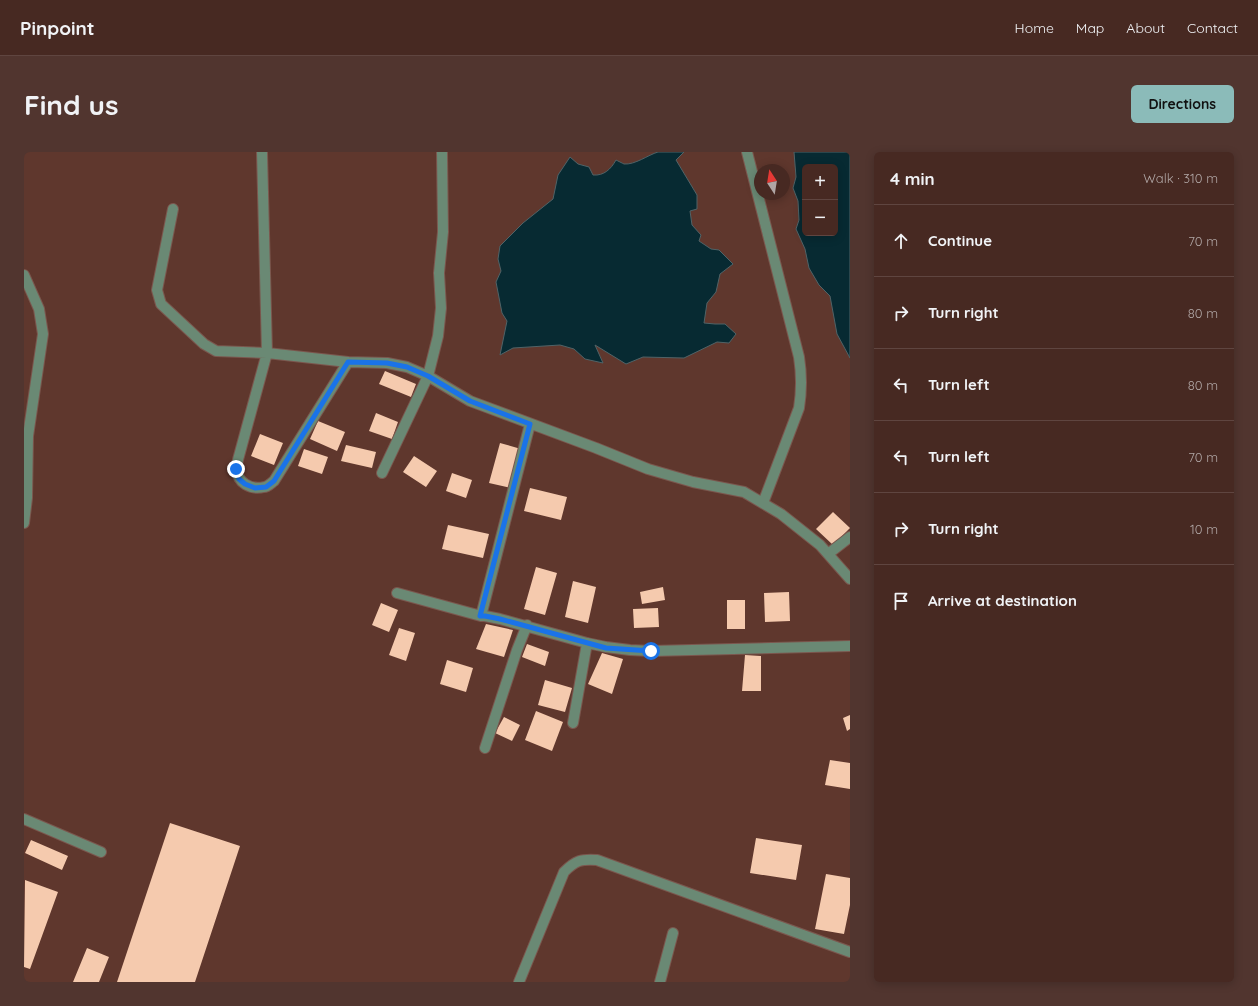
<!DOCTYPE html>
<meta charset="utf-8">
<style>
:root{--surface:#472922;--page:#51352f;--text:#f1f3f6;--muted:#b0a6a5;--line:#5f4540;--accent:#8bbbb9}
body{margin:0;font-family:Quicksand,sans-serif;background:var(--page);color:var(--text)}
.controls{position:absolute;right:12px;top:12px;display:grid;overflow:hidden;border-radius:6px;box-shadow:0 2px 10px #0003}
.controls button{width:36px;height:36px;display:grid;place-items:center;padding:0;border:0;border-bottom:1px solid var(--line);background:var(--surface);color:var(--text);font:20px sans-serif}
.compass{position:absolute;left:730px;top:12px;width:36px;height:36px;border-radius:50%;background:var(--surface);box-shadow:0 2px 10px #0003;rotate:348deg}
.stop{position:absolute;width:12px;height:12px;margin:-9px;border:3px solid #1a73e8;border-radius:50%;background:#fff}
.stop.end{background:#1a73e8;border-color:#fff;box-shadow:0 1px 4px #0008}
.list{margin:0;padding:0;list-style:none}
h2{display:flex;justify-content:space-between;align-items:center;height:52px;margin:0;padding:0 16px;font-size:17px}
h2 small{font-size:13px;font-weight:400;color:var(--muted)}
.list li{display:grid;grid-template-columns:26px 1fr auto;gap:12px;align-items:center;box-sizing:border-box;height:72px;padding:0 16px;border-top:1px solid var(--line)}
.list b{display:block;font-size:15px;white-space:nowrap}
.list em{font-size:13px;font-style:normal;color:var(--muted)}
.icon{flex:none;width:22px;height:22px;fill:none;stroke:currentColor;stroke-width:2;stroke-linecap:round;stroke-linejoin:round}
.map{position:relative;flex:none;width:826px;height:830px;overflow:hidden;border-radius:6px}
header{display:flex;align-items:center;gap:24px;box-sizing:border-box;height:56px;padding:0 20px;background:var(--surface);border-bottom:1px solid var(--line)}
header strong{font-size:19px}
nav{display:flex;gap:22px;margin-inline-start:auto;font-size:14px}
.intro{display:flex;align-items:center;justify-content:space-between;box-sizing:border-box;height:96px;padding:0 24px}
h1{margin:0;font-size:28px}
.button{padding:10px 18px;border-radius:6px;background:var(--accent);color:#111;font-size:14px;font-weight:700}
main{display:flex;gap:24px;padding:0 24px}
aside{flex:1;background:var(--surface);border-radius:6px;box-shadow:0 2px 10px #0003}
.map>svg:first-child{display:block}
.water{fill:#072a32;stroke:#506367;fill-rule:evenodd}
.building{fill:#f5caae}
.lines{fill:none;stroke-linecap:round;stroke-linejoin:round}
.minor-casing{stroke:#7b574e;stroke-width:12}
.minor{stroke:#6a8974;stroke-width:10}
.route{stroke:#1a73e8;stroke-width:5}
</style>
<header>
<strong>Pinpoint</strong>
<nav><a>Home</a><a>Map</a><a>About</a><a>Contact</a></nav>
</header>
<div class="intro"><h1>Find us</h1><a class="button">Directions</a></div>
<main>
<div class="map">
<svg width="826" height="830" viewBox="0 0 826 830">
<rect width="100%" height="100%" fill="#5f372d"/>
<path class="water" d="M634 0H660L652 8 673 43V57L666 59 668 73 677 83 675 89 687 97 695 98 709 112 696 122 692 140 683 151 680 171 691 172H701L712 182 705 191 693 190 660 206 619 205 602 212 571 193 579 211 561 207 550 197 536 193 489 196 476 203 483 169 478 161 472 130 477 119 474 107 476 94 499 71 529 47 534 23 546 5 554 12 565 15 569 23C580 24 587 17 592 8 594 9 598 11 600 12 611 13 624 3 634 0Z
M770 0H826V206L813 182 806 144 795 133 785 116 781 97 772 77 775 68 774 49 769 36 772 25ZM781 15H811V81H781Z"/>
<path class="building" d="M361 219 392 232 387 245 355 232Z
M352 261 374 270 368 287 345 279Z
M294 269 321 280 313 299 286 287Z
M236 282 259 291 250 313 227 304Z
M476 291 497 297 487 336 465 331Z
M322 293 352 300 348 316 317 309Z
M280 297 304 305 298 322 274 314Z
M390 304 413 319 402 335 379 320Z
M428 321 448 328 442 346 422 339Z
M506 336 543 345 537 368 500 359Z
M809 360 826 376 809 393 792 377Z
M424 373 465 382 459 406 418 397Z
M512 415 533 421 521 463 500 457Z
M549 429 572 435 564 471 541 465Z
M639 435 641 448 618 452 616 440Z
M765 440 766 469 741 470 740 441Z
M703 448H721V477H703Z
M357 451 374 458 365 480 348 473Z
M634 456 635 475 610 476 609 457Z
M462 472 489 478 480 505 452 497Z
M375 476 391 481 382 509 365 503Z
M503 492 525 500 521 514 498 505Z
M578 501 599 507 588 542 564 532Z
M721 503 737 504V539H718Z
M423 508 449 516 442 540 416 532Z
M521 528 548 536 541 560 514 553Z
M512 559 539 570 528 599 501 588Z
M826 563V577L823 579 819 566Z
M480 565 496 573 488 589 471 581Z
M806 608 826 611V637L801 633Z
M146 671 216 694 171 830H93Z
M732 686 778 693 772 728 726 721Z
M7 688 44 704 38 718 1 701Z
M802 722 826 726V753L820 782 791 777Z
M1 728 34 740 6 817 0 815Z
M63 796 85 805 75 830H49Z"/>
<g class="lines">
<g class="minor-casing">
<path id="minor" d="M238 0 243 201 215 304C214 308 212 313 213 317 213 331 227 338 240 335 244 335 247 331 250 329L324 210 363 211 383 215 404 224 446 249 572 296 624 317 669 330 720 340 757 362 796 393 826 427
M723 0 775 205C778 224 778 237 775 256L739 351
M149 57 133 138 137 152 180 192 192 199 243 201 324 210
M0 123 15 157 19 182 4 284 3 346 0 371
M358 321 404 224 414 184 417 156 415 121 419 80 418 0
M804 402 826 385
M373 441 457 464H461L476 467 563 491 582 495 606 498 627 499 826 494
M457 464 506 272
M549 571 563 491
M461 596 493 498 503 473
M0 667 77 700
M495 830 540 720C552 708 557 707 573 708L826 800
M636 830 649 781"/>
</g>
<use href="#minor" class="minor"/>
</g>
<g class="lines">
<path class="route" d="M212 317 215 327 221 332 231 336 242 335 250 329 324 210 363 211 383 215 404 224 446 249 506 272 456 464H461L476 467 582 496 627 499"/>
</g>
</svg>
<div class="controls">
<button>+</button>
<button>−</button>
</div>
<svg class="compass" viewBox="-18 -18 36 36"><path d="M0-13l5 13h-10z" fill="#e53935"/><path d="M0 13l5-13h-10z" fill="#b0a6a5"/></svg>
<div class="stop" style="left:627px;top:499px"></div>
<div class="stop end" style="left:212px;top:317px"></div>
</div>
<aside>
<h2>4 min<small>Walk · 310 m</small></h2>
<ul class="list">
<li><svg class="icon" aria-label="ahead" viewBox="0 0 24 24"><path d="M12 20V5M6 11l6-6 6 6"/></svg><div><b>Continue</b></div><em>70 m</em></li>
<li><svg class="icon" aria-label="right" viewBox="0 0 24 24"><path d="M7 20v-9h11M14 6l5 5-5 5"/></svg><div><b>Turn right</b></div><em>80 m</em></li>
<li><svg class="icon" aria-label="left" viewBox="0 0 24 24"><path d="M17 20v-9H6M10 6l-5 5 5 5"/></svg><div><b>Turn left</b></div><em>80 m</em></li>
<li><svg class="icon" aria-label="left" viewBox="0 0 24 24"><path d="M17 20v-9H6M10 6l-5 5 5 5"/></svg><div><b>Turn left</b></div><em>70 m</em></li>
<li><svg class="icon" aria-label="right" viewBox="0 0 24 24"><path d="M7 20v-9h11M14 6l5 5-5 5"/></svg><div><b>Turn right</b></div><em>10 m</em></li>
<li><svg class="icon" aria-label="arrive" viewBox="0 0 24 24"><path d="M6 21V4h12l-3 4 3 4H6"/></svg><div><b>Arrive at destination</b></div></li>
</ul>
</aside>
</main>
